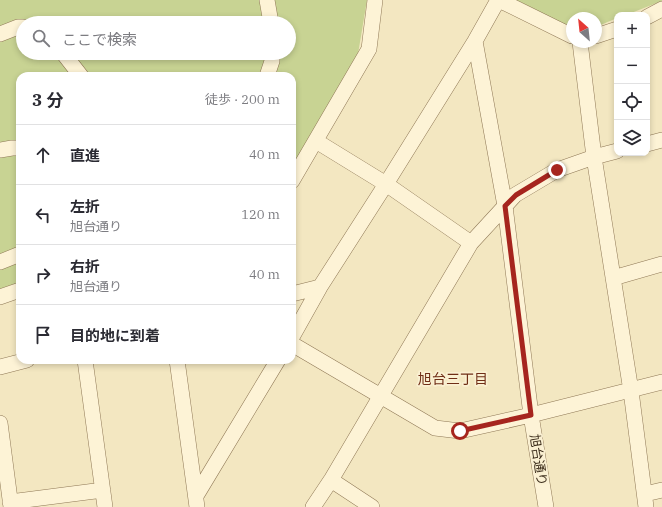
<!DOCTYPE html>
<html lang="ja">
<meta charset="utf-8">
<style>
:root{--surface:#fff;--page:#f7f7f7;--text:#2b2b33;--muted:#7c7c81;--line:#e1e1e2}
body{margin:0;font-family:"IBM Plex Serif","Noto Sans JP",serif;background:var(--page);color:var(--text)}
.controls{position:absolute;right:12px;top:12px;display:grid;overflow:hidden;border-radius:8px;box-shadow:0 2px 6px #0003}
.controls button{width:36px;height:36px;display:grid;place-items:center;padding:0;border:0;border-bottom:1px solid var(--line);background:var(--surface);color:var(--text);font:20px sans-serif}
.compass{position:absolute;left:566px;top:12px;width:36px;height:36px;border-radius:50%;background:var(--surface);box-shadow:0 2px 6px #0003;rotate:333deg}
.stop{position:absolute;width:12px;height:12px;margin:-9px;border:3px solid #a6251e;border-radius:50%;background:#fff}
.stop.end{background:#a6251e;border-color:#fff;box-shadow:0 1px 4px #0008}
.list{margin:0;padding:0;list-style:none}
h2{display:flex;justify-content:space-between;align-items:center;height:52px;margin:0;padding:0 16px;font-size:17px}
h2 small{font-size:13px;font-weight:400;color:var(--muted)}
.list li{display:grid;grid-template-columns:26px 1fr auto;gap:12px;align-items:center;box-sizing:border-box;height:60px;padding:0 16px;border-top:1px solid var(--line)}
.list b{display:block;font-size:15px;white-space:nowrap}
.list p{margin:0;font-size:13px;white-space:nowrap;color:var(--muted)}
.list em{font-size:13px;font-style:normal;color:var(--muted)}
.icon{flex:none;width:22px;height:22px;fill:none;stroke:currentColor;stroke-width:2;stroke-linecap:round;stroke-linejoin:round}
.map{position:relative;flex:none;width:662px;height:507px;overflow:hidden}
.search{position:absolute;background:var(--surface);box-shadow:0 2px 6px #0003;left:16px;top:16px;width:280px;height:44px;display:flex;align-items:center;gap:10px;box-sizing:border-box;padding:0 14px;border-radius:22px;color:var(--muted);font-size:15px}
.panel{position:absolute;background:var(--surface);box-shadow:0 2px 6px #0003;left:16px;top:72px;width:280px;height:292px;border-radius:12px}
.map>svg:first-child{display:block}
.green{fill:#c8d393;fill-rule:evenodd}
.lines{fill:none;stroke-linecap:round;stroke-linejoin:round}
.minor-casing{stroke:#8f7856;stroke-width:16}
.minor{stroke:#fdf3d6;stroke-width:15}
.route{stroke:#a6251e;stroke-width:5}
.labels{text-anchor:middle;stroke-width:3.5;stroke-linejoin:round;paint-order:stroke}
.street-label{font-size:13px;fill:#3d2e1c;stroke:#faf0d2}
.neighbourhood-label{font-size:14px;fill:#6f2e16;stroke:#faf0d2}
</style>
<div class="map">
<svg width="662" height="507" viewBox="0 0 662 507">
<rect width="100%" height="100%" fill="#f3e7c1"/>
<path class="green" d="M0 0H367L357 60 292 171V76H20V284L0 291ZM23 23H289V53H23Z
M508 0H662V1L626 15H617V18L596 27V18H572V32Z"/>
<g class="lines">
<g class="minor-casing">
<path id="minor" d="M267 0 271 23
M499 0 572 36
M647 17 662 9
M0 34 18 27H23
M596 36 617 29
M475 41 505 206 531 415 546 507
M580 42 594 157 631 391 646 507
M63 53 81 76
M267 76 272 61V53
M316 141 386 184 471 243
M647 144 662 140
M0 150 12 148H20
M292 181 369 49 375 0
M0 262 20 254
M613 278 662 264
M292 294 320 287
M0 297 20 290
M292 337 320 287 386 184 475 41 498 0
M292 344 435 428 460 431 531 415 662 382
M85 360 105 507
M177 360 197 507
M0 367 27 360
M0 423 11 507
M331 480 372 507
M645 494 662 490
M196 496 278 360
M10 502 103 490
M313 507 331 480 471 243 505 206 515 195 557 170 594 157 617 151"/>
</g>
<use href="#minor" class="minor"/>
</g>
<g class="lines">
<path class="route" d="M460 431 531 415 505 206 516 195 557 170"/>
</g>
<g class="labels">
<g class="street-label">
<text transform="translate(539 460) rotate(81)" y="5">旭台通り</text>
</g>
<g class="neighbourhood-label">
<text x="453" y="384">旭台三丁目</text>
</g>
</g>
</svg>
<div class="controls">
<button>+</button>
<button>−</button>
<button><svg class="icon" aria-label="locate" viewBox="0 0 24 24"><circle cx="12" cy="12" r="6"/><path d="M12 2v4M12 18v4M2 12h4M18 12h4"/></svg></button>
<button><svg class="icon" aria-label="layers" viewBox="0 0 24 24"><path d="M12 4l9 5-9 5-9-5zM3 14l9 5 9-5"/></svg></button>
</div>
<svg class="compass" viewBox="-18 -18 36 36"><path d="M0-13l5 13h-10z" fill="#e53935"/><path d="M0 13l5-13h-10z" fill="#7c7c81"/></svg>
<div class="stop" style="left:460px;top:431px"></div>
<div class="stop end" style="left:557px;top:170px"></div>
<div class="search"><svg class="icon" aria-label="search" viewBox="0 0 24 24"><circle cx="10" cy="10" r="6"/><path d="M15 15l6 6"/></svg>ここで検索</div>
<section class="panel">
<h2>3 分<small>徒歩 · 200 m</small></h2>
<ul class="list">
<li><svg class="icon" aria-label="ahead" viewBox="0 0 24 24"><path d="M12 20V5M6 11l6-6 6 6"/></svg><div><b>直進</b></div><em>40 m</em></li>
<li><svg class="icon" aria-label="left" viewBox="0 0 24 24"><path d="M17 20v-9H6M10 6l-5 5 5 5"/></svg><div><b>左折</b><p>旭台通り</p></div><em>120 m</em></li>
<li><svg class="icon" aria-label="right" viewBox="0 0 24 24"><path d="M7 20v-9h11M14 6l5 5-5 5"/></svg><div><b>右折</b><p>旭台通り</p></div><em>40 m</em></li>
<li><svg class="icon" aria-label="arrive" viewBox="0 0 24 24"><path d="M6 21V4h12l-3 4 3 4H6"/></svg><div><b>目的地に到着</b></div></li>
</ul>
</section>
</div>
